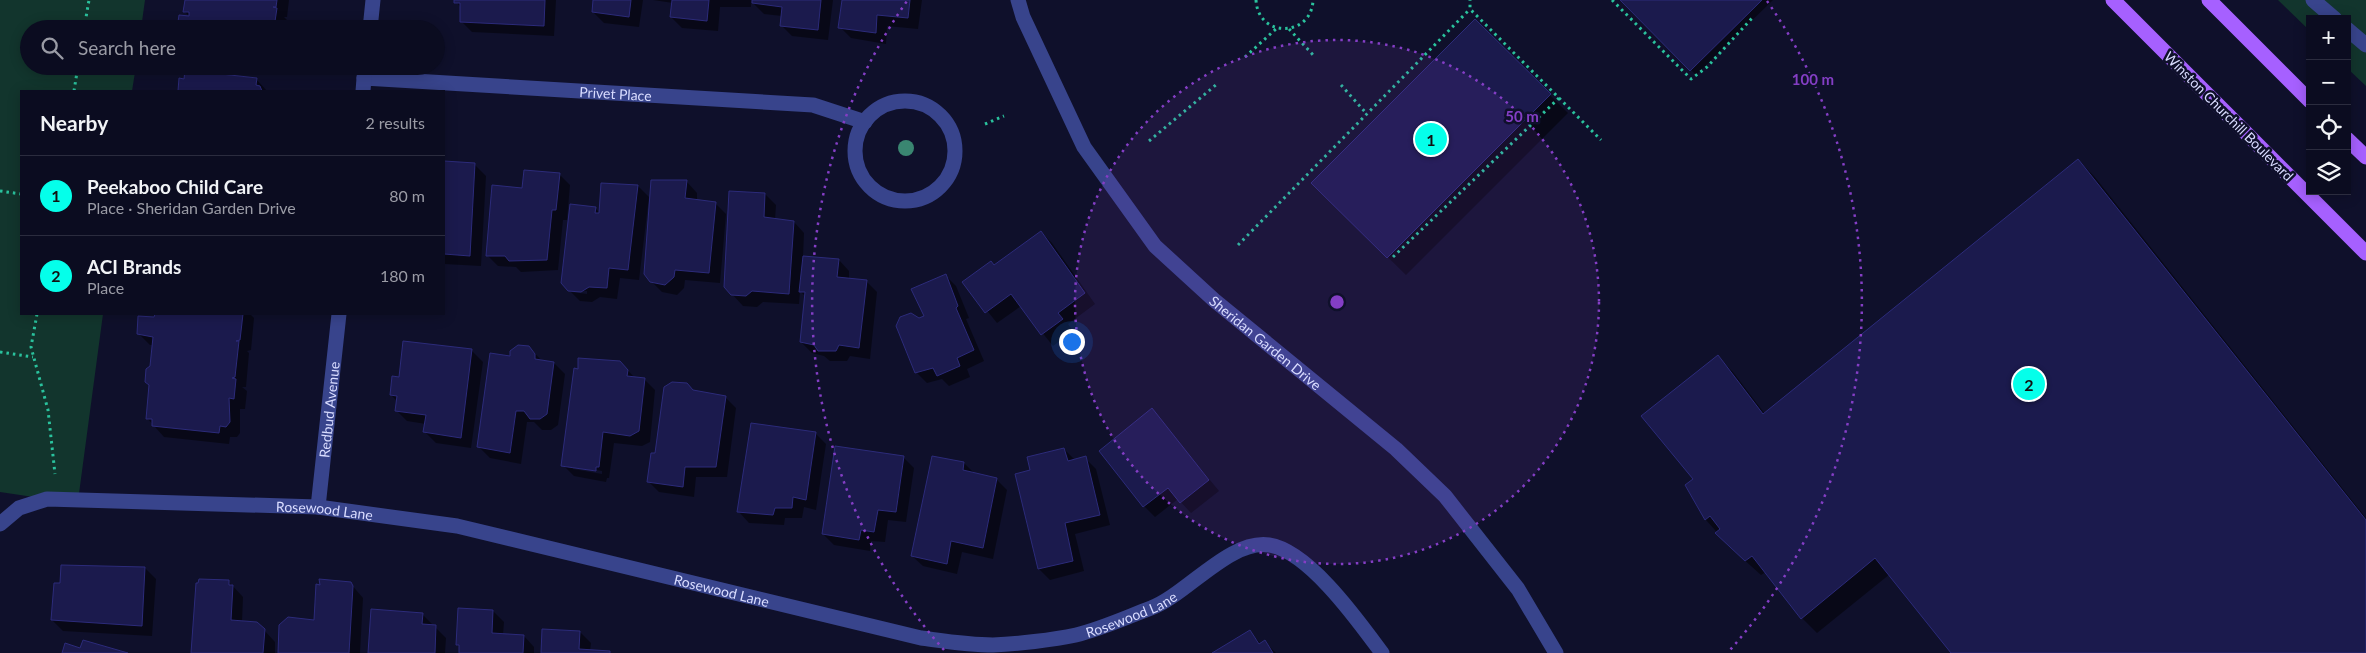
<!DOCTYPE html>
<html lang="en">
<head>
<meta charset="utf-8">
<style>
	:root { --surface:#0b0c20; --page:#141529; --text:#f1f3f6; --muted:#9a9ba5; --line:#2b2c3e; --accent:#05ffea }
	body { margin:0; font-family:Lato,sans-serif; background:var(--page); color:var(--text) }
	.controls { position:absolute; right:15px; top:15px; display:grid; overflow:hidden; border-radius:0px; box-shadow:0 2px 12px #0003 }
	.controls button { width:45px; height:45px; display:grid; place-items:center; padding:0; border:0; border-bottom:1px solid var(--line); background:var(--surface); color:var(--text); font:25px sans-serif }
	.you { position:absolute; left:1071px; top:341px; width:18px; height:18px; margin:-12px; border:4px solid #fff; border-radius:50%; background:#1a73e8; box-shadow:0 0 0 8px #1a73e833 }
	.badge { display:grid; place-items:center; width:32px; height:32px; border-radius:50%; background:var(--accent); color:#111; font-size:16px; font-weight:700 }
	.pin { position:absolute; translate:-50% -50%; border:2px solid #fff; box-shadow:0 1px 5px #0006 }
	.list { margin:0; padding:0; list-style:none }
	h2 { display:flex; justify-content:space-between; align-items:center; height:65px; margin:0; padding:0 20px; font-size:21px }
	h2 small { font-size:16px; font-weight:400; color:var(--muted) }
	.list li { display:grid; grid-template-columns:32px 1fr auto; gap:15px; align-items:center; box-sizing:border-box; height:80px; padding:0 20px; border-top:1px solid var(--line) }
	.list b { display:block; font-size:19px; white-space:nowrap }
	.list p { margin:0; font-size:16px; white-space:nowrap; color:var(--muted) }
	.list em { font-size:16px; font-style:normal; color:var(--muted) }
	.icon { flex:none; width:28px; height:28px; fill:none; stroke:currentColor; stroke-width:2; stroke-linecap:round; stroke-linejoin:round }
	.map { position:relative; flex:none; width:2366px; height:653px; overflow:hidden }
	.search { position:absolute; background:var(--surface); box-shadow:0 2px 12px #0003; left:20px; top:20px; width:425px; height:55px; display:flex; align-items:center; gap:12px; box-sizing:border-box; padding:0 18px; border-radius:28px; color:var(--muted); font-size:19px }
	.panel { position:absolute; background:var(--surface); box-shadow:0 2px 12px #0003; left:20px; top:90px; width:425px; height:225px; border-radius:0px }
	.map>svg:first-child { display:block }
	.green { fill:#12352d }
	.shadow { fill:#0007; fill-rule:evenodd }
	.building { fill:#1b1a4d; stroke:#2c2b7a }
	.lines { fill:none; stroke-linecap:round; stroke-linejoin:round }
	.path { stroke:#2ac29d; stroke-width:3; stroke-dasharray:2.5 4; stroke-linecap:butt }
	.minor { stroke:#38448c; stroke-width:15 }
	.major { stroke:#a660ff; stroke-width:15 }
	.tree { fill:#3a8671 }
	.ring { fill:none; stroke:#843ec5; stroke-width:2.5; stroke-dasharray:2.5 5 }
	.labels { text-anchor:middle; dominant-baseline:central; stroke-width:5; stroke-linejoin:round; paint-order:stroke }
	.street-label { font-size:14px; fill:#d9dcff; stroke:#0f102b }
	.centre { fill:#843ec5; stroke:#0f102b; stroke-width:2.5 }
	.ring-label { font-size:15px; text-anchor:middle; font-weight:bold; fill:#843ec5; stroke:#0f102b; stroke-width:5; stroke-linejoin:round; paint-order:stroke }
</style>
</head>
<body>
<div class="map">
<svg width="2366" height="653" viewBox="0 0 2366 653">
	<rect width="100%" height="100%" fill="#0f102b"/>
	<path class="green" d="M0 0H145L141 29H29V66H136L132 91H21V314H103L78 501 47 499 0 492Z
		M2278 0H2366V86L2347 68V19H2310V31Z"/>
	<path class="shadow" d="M186 0H289L287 17H284L287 20 286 29H179L190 17 184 11Z
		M455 0H556L554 36 472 32 461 21V8Z
		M594 0H643L639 27 604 23 593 12Z
		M653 0H833L828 40 792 36 781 25 782 16 764 14 751 1V7H720L718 31 682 28 671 17 673 3Z
		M843 0H922L918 29 887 26 886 44 851 38 840 27Z
		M1622 0H1773L1696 75Z
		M1475 21 1568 113 1406 275 1313 183Z
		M219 66H277L271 67 269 73Z
		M256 79 267 91H179L180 80Z
		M2078 160 2094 176 2366 518V653H1952L1890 574 1817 633 1802 618 1766 572 1761 575 1731 548 1706 520 1687 485 1694 479 1718 357 1733 372 1765 414Z
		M444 162 475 165 486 176 481 266 444 264Z
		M559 174 570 185 567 220H563L558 270 521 272 516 267 498 266 487 255 523 189Z
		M687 182 697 193V201L715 203 726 214 720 283 685 280 684 288 677 295 662 292 651 281Z
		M638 186 649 197 639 280 620 278 617 299 600 297 592 302 580 301 569 290 595 208 600 213ZM572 290 587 291V294L572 292Z
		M765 194 776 205 775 220 794 222 804 233 803 257 839 260 849 271V280L866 281 877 292 870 359 850 356 847 361H830L824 356 812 353 801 342 806 297 800 291 799 304 763 302 757 307 743 306 732 294Z
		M1041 232 1052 243 1095 304 1068 324 1073 331 1053 346 1021 306 997 323 964 282 994 266Z
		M945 275 956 286 969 318 966 319 984 361 967 369 970 377 949 386 942 379 927 383 916 372 919 319 925 316Z
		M156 314H250L254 318 251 350 247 351 249 353 246 387H242L247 391 245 409H240V433L237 437H230L229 444 164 437 147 418 153 345H150L139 334 155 319Z
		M529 347 542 361 554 363 565 374 558 425 551 430H542L534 422H527L521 464 490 458 479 447 511 357Z
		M472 351 483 362 471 448 436 443 425 432 426 424 407 421 396 410 397 401 391 395 400 379Z
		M620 362 635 378 644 379 655 390 650 442 642 446 614 443 609 478H607L606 482 574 476 563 465 579 370ZM573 466 602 471V474L573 469Z
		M694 392 725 397 736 408 727 477H696L694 497 659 492 648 481 656 454Z
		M1152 410 1219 491 1191 513 1178 499 1155 517 1144 506Z
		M815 433 826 444 816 510 804 507 802 518H785L784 525 749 523 739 512Z
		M1064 449 1075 460 1085 458 1096 469 1110 525 1075 534 1084 571 1050 580 1039 569 1017 475 1031 471Z
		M903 457 914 468 906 522 888 520 885 542 871 541 870 551 834 545 823 534Z
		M964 463 975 474 996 479 1007 490 993 559 962 552 957 574 923 566 912 556Z
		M111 566 145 568 156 579 152 636 63 631 52 620 61 584 111 569Z
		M229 582 243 597 242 622 264 630 275 642V653H193Z
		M350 583 363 598 360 653H279L316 621Z
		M493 611 504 622 503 635 524 636 534 647V653H460V648L457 645Z
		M422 614 446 638 445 653H369Z
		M580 632 591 643 590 651 610 653H542Z
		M1250 632 1261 644 1265 642 1276 653H1215Z"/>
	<path class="building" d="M185 0H277L276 7H273L277 8 274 28 177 29 179 15 189 16V12H183Z
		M454 0H545L544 26 460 22V3H454Z
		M593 0H631L629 17 592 12Z
		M672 0H709L707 21 670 17Z
		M752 0H821L818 30 780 26 782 7 752 3Z
		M842 0H910L908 18 877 15 876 33 838 28Z
		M1620 0H1762L1690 71Z
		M1475 19 1551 94 1387 258 1311 183Z
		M185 70 257 78 256 85 260 86 262 91H178L179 78 184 79Z
		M2078 159 2366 520V653H1951L1875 558 1801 619 1752 556 1745 561 1715 533 1720 529 1710 516 1705 520 1685 485 1693 479 1641 416 1718 355 1763 414Z
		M444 161 475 163 470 256 444 254Z
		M524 170 560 173 556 210H552L547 260 509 261 505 256H486L492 185 522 188Z
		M651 180H687L685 198 716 202 709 273 675 270 674 277 665 285 650 282 644 274Z
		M601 183 638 185 628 270 609 268 607 288 589 287 581 292 568 291 561 283 570 204 596 207 595 213H599Z
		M729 191 765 193 764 217 794 221 789 294 752 291 746 296 731 295 724 287Z
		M1041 231 1085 293 1058 313 1063 319 1041 335 1011 294 985 313 962 282 991 261 994 265Z
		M803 256 839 259 837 277 867 280 859 348 839 345 836 351H818L814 345 800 342 805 292H799Z
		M946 274 958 306 956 308 974 350 957 358 960 366 937 376 933 368 915 373 896 326 900 317 911 313 919 318 924 316 911 289Z
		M155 314H243L240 340 236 341H239L235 377 232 378 236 379 234 399 229 398 230 422 226 427 220 426 219 433 152 426V419H146L149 385 145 382 146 369 150 366 153 337 137 334 138 316 154 317Z
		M403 341 472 349 461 438 423 432 426 415 395 411 397 396 390 395 392 376 399 377Z
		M518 345 529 346 535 354V359L554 362 547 414 540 419H530L524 411H516L510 453 477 447 490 353 510 356V351Z
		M578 358 620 361 628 370 627 376 645 378 639 431 630 436 603 432 599 467H596V471L561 466 574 368 578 369Z
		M672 382 687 383 693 390 726 396 716 467H685L683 487 647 482 651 453H655L664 387Z
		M1152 408 1209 480 1180 503 1168 488 1143 507 1099 451Z
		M751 423 816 432 806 500 793 497 792 508H775L773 515 737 512Z
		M835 446 904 456 896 512 878 510 874 532 861 530 859 540 822 534Z
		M1064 448 1068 461 1086 456 1100 515 1065 523 1073 561 1038 569 1015 474 1030 470 1027 457Z
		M932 456 964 462 963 470 997 478 983 548 951 541 947 564 911 556Z
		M61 565 145 567 142 626 51 620 54 583H60Z
		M199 579 229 580V585H233L231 620 257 622 265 629 263 653H191L196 583H198Z
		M319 579 351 582 353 586 349 653H278L279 625 288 617 314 620 316 584 320 585Z
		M458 608 493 610 492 633 524 635 523 653H459V645H456Z
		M371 609 423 613 422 624 436 625 435 653H368Z
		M542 629 580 631 579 649 610 651V653H541Z
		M1250 630 1259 644 1265 640 1273 653H1212Z
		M83 640 128 653H62L65 643 80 648Z"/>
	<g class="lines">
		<path class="path" d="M1256 0C1258 39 1312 37 1313 0
			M1612 0 1691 79 1707 67 1754 16
			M84 29 89 0
			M1289 29 1315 57
			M1245 57 1277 28
			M1341 85 1366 113
			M74 91 78 66
			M1559 98 1601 140
			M985 124 1004 116
			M1149 141 1217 84
			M0 191 21 194
			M1238 245 1470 9
			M1393 257 1559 98 1470 9V0
			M37 314 31 347 48 410 55 474
			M0 352 33 357"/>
		<g class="minor">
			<path id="s1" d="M1018 0 1023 17 1084 147 1155 246 1214 300 1396 449 1445 496 1518 589 1556 653"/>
			<path d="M2313 0 2335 19"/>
			<path d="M370 29 373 0"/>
			<path d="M2347 29 2366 45"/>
			<path id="s2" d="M364 78 813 105 865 122"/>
			<path d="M363 91 365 66"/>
			<circle cx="905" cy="151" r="50"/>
			<path id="s3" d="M318 507 339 314"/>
			<path id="s4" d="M0 524 19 508 47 499 318 507 457 526 921 638C944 641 969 645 993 645 1016 644 1053 640 1076 635 1101 629 1127 617 1151 608 1186 595 1230 539 1269 545 1309 551 1359 622 1382 653"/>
		</g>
		<path class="major" d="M2113 0 2366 253
			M2209 0 2310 101
			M2347 139 2366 157"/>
	</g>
	<circle class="tree" cx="906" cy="148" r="8"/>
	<circle cx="1337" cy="302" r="262" fill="#843ec5" fill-opacity=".12"/>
	<g class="ring">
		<circle cx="1337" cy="302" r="262"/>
		<path d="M944 650A525 525 0 0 1 907 1M1767 1A525 525 0 0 1 1730 650"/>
	</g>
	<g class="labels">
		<g class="street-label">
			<text stroke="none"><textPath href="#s2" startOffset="252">Privet Place</textPath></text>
			<text transform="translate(2229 116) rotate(45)">Winston Churchill Boulevard</text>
			<text stroke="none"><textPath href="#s1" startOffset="430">Sheridan Garden Drive</textPath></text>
			<text stroke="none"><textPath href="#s3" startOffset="98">Redbud Avenue</textPath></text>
			<text stroke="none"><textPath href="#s4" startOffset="332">Rosewood Lane</textPath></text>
			<text stroke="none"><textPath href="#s4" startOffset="738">Rosewood Lane</textPath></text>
			<text stroke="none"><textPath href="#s4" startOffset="1158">Rosewood Lane</textPath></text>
		</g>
	</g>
	<circle cx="1337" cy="302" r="8" class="centre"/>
	<g class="ring-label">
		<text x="1813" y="85">100 m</text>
		<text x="1522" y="122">50 m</text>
	</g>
</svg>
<div class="controls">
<button>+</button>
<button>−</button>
<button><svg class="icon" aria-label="locate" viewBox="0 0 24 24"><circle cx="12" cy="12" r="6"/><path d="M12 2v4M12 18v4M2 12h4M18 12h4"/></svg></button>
<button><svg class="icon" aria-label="layers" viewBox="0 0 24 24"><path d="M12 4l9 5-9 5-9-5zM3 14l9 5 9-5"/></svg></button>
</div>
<div class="you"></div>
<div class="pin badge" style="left:1431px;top:139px">1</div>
<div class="pin badge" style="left:2029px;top:384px">2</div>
<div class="search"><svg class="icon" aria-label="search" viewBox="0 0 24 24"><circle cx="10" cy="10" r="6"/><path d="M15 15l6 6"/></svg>Search here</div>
<section class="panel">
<h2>Nearby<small>2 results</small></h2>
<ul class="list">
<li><span class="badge">1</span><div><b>Peekaboo Child Care</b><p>Place · Sheridan Garden Drive</p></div><em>80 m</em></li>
<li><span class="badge">2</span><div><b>ACI Brands</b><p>Place</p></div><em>180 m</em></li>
</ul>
</section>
</div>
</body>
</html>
